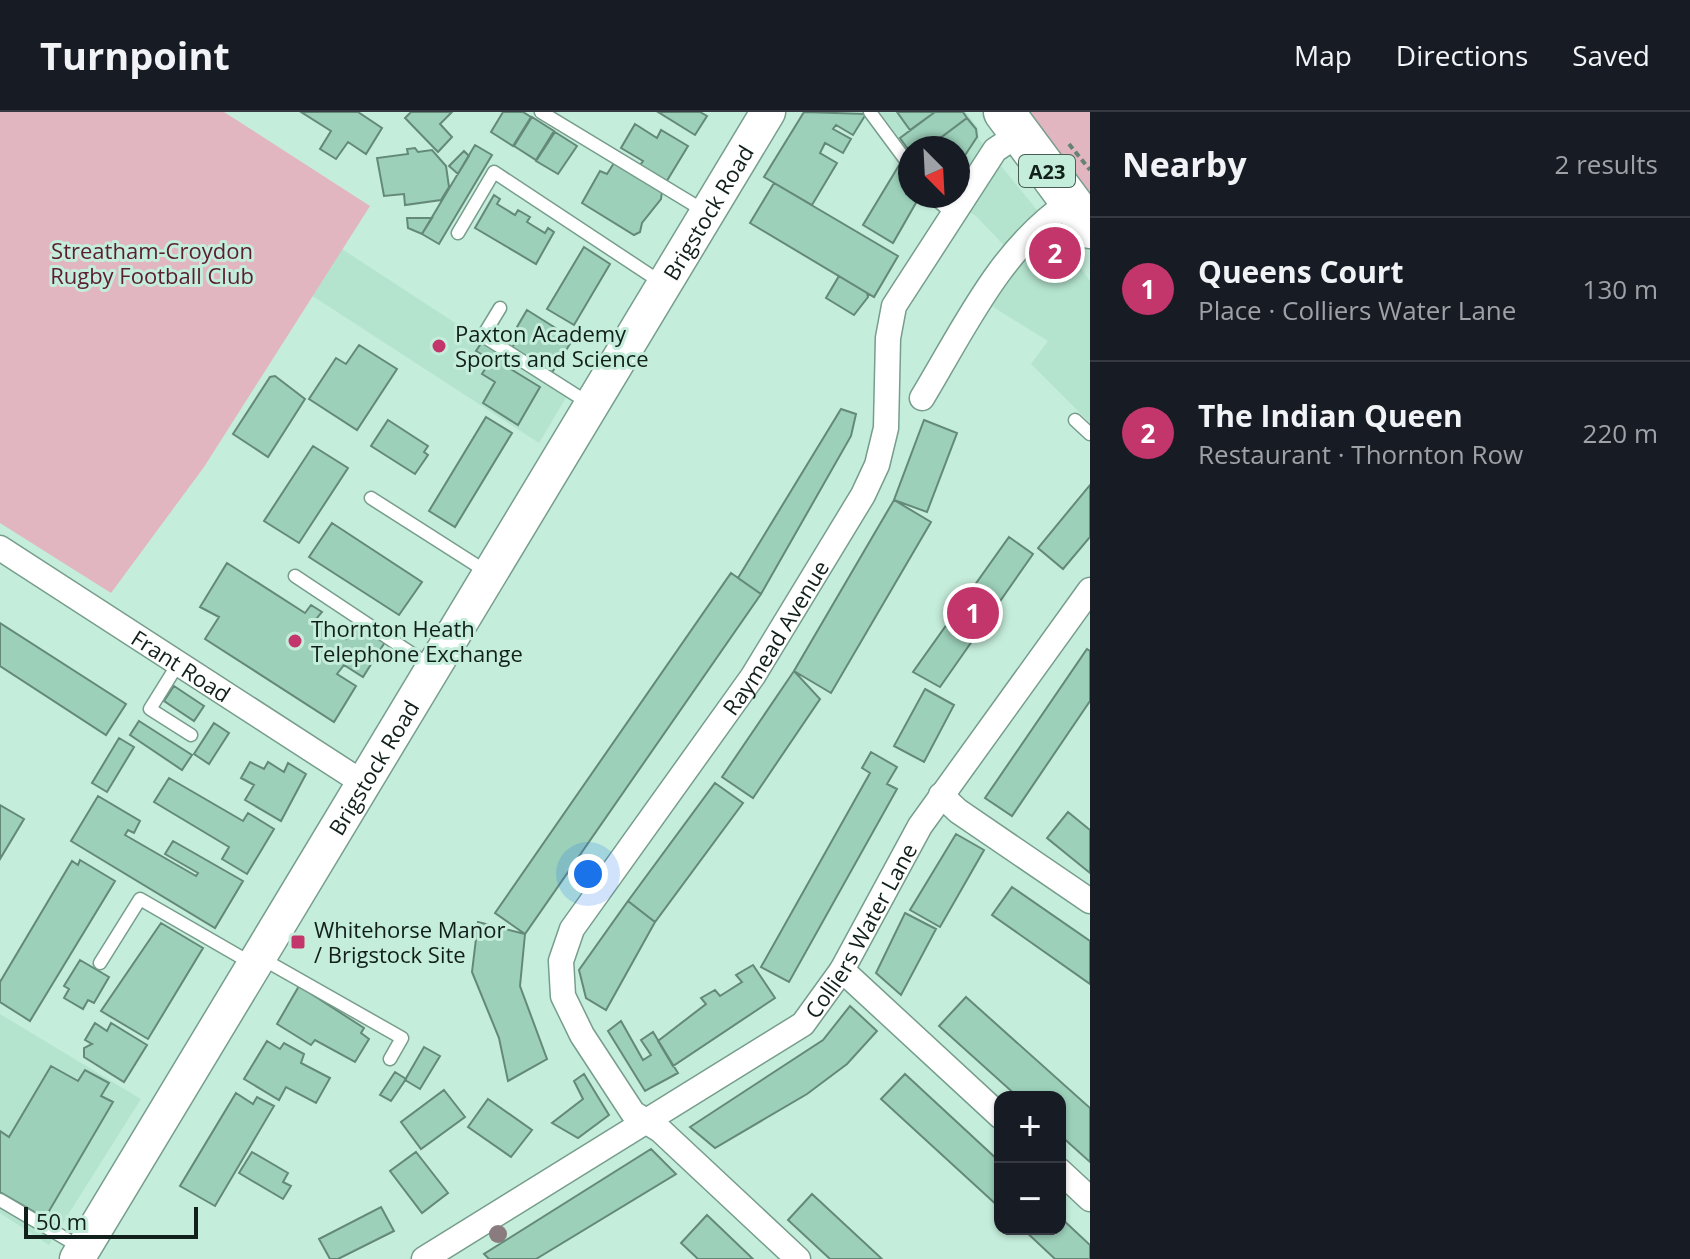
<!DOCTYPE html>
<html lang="en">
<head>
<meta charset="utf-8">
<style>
	:root { --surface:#171b24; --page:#242831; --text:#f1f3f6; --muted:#9ea1a6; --line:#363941; --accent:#c2366b }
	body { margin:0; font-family:"Open Sans",sans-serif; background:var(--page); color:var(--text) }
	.controls { position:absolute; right:24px; bottom:24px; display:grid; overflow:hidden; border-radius:16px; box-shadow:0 2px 6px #0004 }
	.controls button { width:72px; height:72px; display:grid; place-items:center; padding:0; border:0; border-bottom:2px solid var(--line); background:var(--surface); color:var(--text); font:40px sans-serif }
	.compass { position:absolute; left:898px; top:24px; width:72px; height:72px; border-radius:50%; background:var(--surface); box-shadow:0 2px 6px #0004; rotate:156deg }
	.scale { position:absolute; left:24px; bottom:20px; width:174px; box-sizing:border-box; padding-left:8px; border:4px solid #11201a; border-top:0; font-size:22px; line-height:28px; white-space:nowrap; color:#11201a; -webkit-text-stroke:6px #c5eddb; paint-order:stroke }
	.you { position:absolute; left:588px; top:762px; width:28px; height:28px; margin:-20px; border:6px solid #fff; border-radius:50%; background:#1a73e8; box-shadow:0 0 0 12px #1a73e833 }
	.badge { display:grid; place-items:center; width:52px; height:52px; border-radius:50%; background:var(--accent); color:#fff; font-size:26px; font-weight:700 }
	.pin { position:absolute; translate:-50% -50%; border:4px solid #fff; box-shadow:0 2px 8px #0006 }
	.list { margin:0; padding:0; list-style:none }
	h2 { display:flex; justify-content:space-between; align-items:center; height:104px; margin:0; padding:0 32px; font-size:34px }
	h2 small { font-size:26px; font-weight:400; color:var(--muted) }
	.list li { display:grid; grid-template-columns:52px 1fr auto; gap:24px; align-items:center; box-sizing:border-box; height:144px; padding:0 32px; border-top:2px solid var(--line) }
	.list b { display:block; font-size:30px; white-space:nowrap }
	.list p { margin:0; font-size:26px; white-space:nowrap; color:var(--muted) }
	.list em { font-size:26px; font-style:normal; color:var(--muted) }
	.map { position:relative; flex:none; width:1090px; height:1147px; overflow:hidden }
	header { display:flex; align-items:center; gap:48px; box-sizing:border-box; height:112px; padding:0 40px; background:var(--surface); border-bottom:2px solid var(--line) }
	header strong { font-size:38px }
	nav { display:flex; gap:44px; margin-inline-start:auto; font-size:28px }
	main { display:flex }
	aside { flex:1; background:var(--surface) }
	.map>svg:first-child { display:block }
	.built { fill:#b4e4ce }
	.green { fill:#e1b6c0 }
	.building { fill:#9cd0b9; stroke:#648979; stroke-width:2 }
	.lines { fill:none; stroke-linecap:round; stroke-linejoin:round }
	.service-casing { stroke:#779d8c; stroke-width:15 }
	.minor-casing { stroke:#779d8c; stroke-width:27 }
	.secondary-casing { stroke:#779d8c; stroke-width:37 }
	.trunk-casing { stroke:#779d8c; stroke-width:43 }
	.path { stroke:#678176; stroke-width:4; stroke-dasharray:6 4; stroke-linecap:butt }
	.service { stroke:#fff; stroke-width:12 }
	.minor { stroke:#fff; stroke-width:24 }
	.secondary { stroke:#fff; stroke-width:34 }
	.trunk { stroke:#fff; stroke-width:40 }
	.tree { fill:#8a7b7e }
	.poi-dot { fill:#c2366b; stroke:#c5eddb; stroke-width:3 }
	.labels { text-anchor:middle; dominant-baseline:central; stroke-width:6; stroke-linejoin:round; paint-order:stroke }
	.shield { fill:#c5eddb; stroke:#475e54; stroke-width:2 }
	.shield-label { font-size:20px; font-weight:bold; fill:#11201a }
	.street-label { font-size:22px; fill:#11201a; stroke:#c5eddb }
	.park-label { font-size:22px; fill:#5a1d32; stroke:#c5eddb }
	.poi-label { font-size:22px; fill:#11201a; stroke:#c5eddb; text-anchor:start }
</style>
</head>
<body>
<header>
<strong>Turnpoint</strong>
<nav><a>Map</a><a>Directions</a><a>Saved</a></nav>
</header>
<main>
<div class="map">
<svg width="1090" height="1147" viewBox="0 0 1090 1147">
	<rect width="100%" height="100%" fill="#c5eddb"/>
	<path class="built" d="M880 0H966L978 16 979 27 1060 126 1090 169V311L1031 252 1048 229 990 193 1016 146 976 104 943 84H958V36H910V41Z
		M342 137 567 284 539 331 311 183Z
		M0 902 141 987 49 1133 0 1101Z"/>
	<path class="green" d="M0 0H224L370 94 204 355 111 481 0 411Z
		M1030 0H1090V81Z"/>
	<path class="building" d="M301 0H358L382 16 366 42 348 30 336 47 320 37 331 19Z
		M411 0H452L440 12 452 25 438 40 405 6Z
		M503 0H523L531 5 513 34 491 20Z
		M658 0H700L707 4 695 23Z
		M804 0 866 2 853 23 836 13 833 17 851 27 843 41 825 31 820 41 837 51 812 93 764 65Z
		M897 0H935L910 18Z
		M935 0H963L967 6 927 36H910V40L900 26Z
		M532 5 554 19 536 48 514 34Z
		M967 6 976 17 977 25 958 54V36H927Z
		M635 12 657 26 661 18 688 34 665 72 638 56 643 49 621 36Z
		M555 20 577 34 558 62 536 49Z
		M475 33 492 43 439 132 422 122Z
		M415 36 418 40 432 38 446 54 449 75 441 88 405 93 404 82 384 84 377 46 408 42 407 37Z
		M464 39 469 44 458 62 449 54Z
		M901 50 910 61 906 82 917 89 893 131 863 113Z
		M614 51 662 79 661 87 642 111 640 120 634 123 582 91 600 59 607 62Z
		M774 71 898 144 874 185 750 111Z
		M494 83 500 87 497 92 515 103 518 98 530 105 527 110 545 121 548 116 554 120 536 152 475 116Z
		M407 106H432L422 122 408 116Z
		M584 135 610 152 574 213 547 197Z
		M839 164 867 181 868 185 854 203 826 186Z
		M527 198 573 227 551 262 511 237 523 219 517 215Z
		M482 230 508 247 504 253 540 275 518 313 483 291 495 270 482 262 491 248 476 239Z
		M359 233 397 257 357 318 309 287 336 246 346 252Z
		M275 264 305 287 268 345 233 322 270 265Z
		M841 297 856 302 851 324 761 482 738 466Z
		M486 305 512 321 455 415 429 399Z
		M388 308 428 334 424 340 428 343 415 362 371 334Z
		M924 308 957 321 927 400 894 388Z
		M313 334 348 356 299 431 264 409Z
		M1090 373V425L1063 457 1038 436Z
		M894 388 931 410 831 581 794 559Z
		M332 411 422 470 399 503 309 445Z
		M1009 425 1033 442 940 575 913 560Z
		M227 451 305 501 311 493 322 500 316 507 346 527 356 511 385 530 363 565 344 553 337 562 356 574 334 610 205 527 219 505 200 495Z
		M731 461 761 482 525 822 495 801Z
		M0 511 126 592 106 623 0 554Z
		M1087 537 1090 539V589L1012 704 985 686Z
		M794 559 820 587 753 686 722 665Z
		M174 574 204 594 194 609 164 589Z
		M925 577 954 593 924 650 894 634Z
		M139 609 192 643 182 658 130 623Z
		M214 611 229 621 209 652 194 642Z
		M119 626 134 635 107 680 92 671Z
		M871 640 897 655 887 672 897 677 789 870 761 855 870 661 862 656Z
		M250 650 264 657 268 650 284 660 288 651 306 662 281 709 245 688 254 673 241 666Z
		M169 666 243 709 248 701 274 717 247 762 222 747 229 735 154 690Z
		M715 671 743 691 655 810 628 789Z
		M98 684 140 709 134 721 128 718 125 723 196 764 198 761 165 742 173 729 243 769 215 816 71 729Z
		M0 693 24 707 0 747Z
		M1068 700 1090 718V761L1047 726Z
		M956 722 984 738 940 815 910 798Z
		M80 748 115 769 30 909 0 890V870L72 749 78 753Z
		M1012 775 1090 829V872L992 803Z
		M628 789 655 810 606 898 586 886 579 858Z
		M905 801 936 817 901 883 876 861Z
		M478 810 525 822 520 874 547 947 508 969 499 926 472 860Z
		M161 811 203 836 148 927 101 899Z
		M80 848 109 865 94 891 88 888 83 897 64 886 69 877 64 874Z
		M753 853 775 886 673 954 658 929 706 892 701 886 715 878 720 884 742 870 736 863Z
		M299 874 364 916 361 921 369 927 355 950 315 928 311 933 277 912Z
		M966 885 1090 996V1050L1060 1023V985H1018L939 914Z
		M850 894 877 919 847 952 807 982 715 1036 690 1015 823 928Z
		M621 909 643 948 651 943 641 928 653 920 678 961 645 979 608 919Z
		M95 911 107 919 111 911 147 933 124 970 84 945V936L92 932 85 928Z
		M267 929 280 937 284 931 304 942 301 951 330 966 316 991 286 975 279 988 244 967Z
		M424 935 440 944 420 977 405 968Z
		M51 954 78 969 85 958 109 971 101 984 113 990 45 1106 0 1080V1019L9 1025Z
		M395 960 406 967 391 989 380 983Z
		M584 962 609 1003 578 1026 552 1011 583 987 574 969Z
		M905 962 1000 1050V1096L881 987Z
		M444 978 465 1005 421 1037 401 1010Z
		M236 981 253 992 257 985 274 994 215 1094 180 1074Z
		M488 987 532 1018 511 1045 468 1015Z
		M651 1037 676 1062 536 1147H489L484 1142Z
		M252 1040 288 1061 283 1070 291 1074 283 1087 239 1061Z
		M416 1040 448 1081 422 1101 390 1059Z
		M812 1082 882 1147H830L788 1108Z
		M381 1095 394 1119 338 1147H330L319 1127Z
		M707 1103 753 1147H698L681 1131Z
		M1060 1105 1090 1133V1147H1055L1023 1117H1060Z"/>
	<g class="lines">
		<g class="service-casing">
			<path id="service" d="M541 0 706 100
				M870 0 910 54
				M932 84 952 101
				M458 121 494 60 662 171
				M500 196 483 224 590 292
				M1075 308 1090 322
				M371 386 487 460
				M295 464 432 555
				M178 552 150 597 191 623
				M261 846 402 926 390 947
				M100 851 140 787 251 851
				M0 1088 80 1135"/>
		</g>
		<g class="minor-casing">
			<g id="minor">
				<path d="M922 286C965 215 1000 137 1070 90"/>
				<path id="s1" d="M0 436 363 671"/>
				<path d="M941 683 958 699 1090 789"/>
				<path d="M842 858 1000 1004"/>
				<path d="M1060 1059 1090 1087"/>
				<path id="s2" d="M424 1147 803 912 842 858 920 714 1090 478"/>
				<path id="s3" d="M798 1147 660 1018 633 1001 582 923 563 884 561 849 572 817 753 564 863 383 877 353 886 316 888 226 894 194 995 38 1019 22"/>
			</g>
		</g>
		<g class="secondary-casing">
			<g id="secondary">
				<path id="s4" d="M77 1147 768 0"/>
			</g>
		</g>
		<g class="trunk-casing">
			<path id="trunk" d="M1004 0 1090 116"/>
		</g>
		<path class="path" d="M1069 32 1090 58"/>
		<use href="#service" class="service"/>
		<use href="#minor" class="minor"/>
		<use href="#secondary" class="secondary"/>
		<use href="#trunk" class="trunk"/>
	</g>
	<circle class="tree" cx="498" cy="1122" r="9"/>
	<g class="poi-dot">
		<circle cx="439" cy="234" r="8"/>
		<circle cx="295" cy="529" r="8"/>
		<rect x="290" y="822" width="16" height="16" rx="4"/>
	</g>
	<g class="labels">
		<rect class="shield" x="1019" y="43" width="56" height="32" rx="6"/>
		<g class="shield-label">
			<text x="1047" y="59">A23</text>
		</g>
		<g class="street-label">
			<text stroke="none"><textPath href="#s4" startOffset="1222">Brigstock Road</textPath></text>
			<text stroke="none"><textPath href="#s3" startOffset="782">Raymead Avenue</textPath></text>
			<text stroke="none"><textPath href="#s1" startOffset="216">Frant Road</textPath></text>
			<text stroke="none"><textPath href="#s4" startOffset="574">Brigstock Road</textPath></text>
			<text stroke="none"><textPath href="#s2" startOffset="556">Colliers Water Lane</textPath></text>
		</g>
		<g class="park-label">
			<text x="152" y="138">Streatham-Croydon<tspan x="152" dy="25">Rugby Football Club</tspan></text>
		</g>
		<g class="poi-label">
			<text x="455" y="221">Paxton Academy<tspan x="455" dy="25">Sports and Science</tspan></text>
			<text x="311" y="516">Thornton Heath<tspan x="311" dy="25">Telephone Exchange</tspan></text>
			<text x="314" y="817">Whitehorse Manor<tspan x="314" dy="25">/ Brigstock Site</tspan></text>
		</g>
	</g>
</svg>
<div class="controls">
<button>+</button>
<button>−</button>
</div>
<svg class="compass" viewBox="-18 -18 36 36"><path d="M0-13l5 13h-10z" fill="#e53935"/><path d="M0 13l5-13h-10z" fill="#9ea1a6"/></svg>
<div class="scale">50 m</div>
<div class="you"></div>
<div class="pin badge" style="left:973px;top:501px">1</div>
<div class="pin badge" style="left:1055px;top:141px">2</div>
</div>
<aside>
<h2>Nearby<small>2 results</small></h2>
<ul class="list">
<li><span class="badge">1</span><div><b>Queens Court</b><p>Place · Colliers Water Lane</p></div><em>130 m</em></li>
<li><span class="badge">2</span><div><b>The Indian Queen</b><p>Restaurant · Thornton Row</p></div><em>220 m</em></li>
</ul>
</aside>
</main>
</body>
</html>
